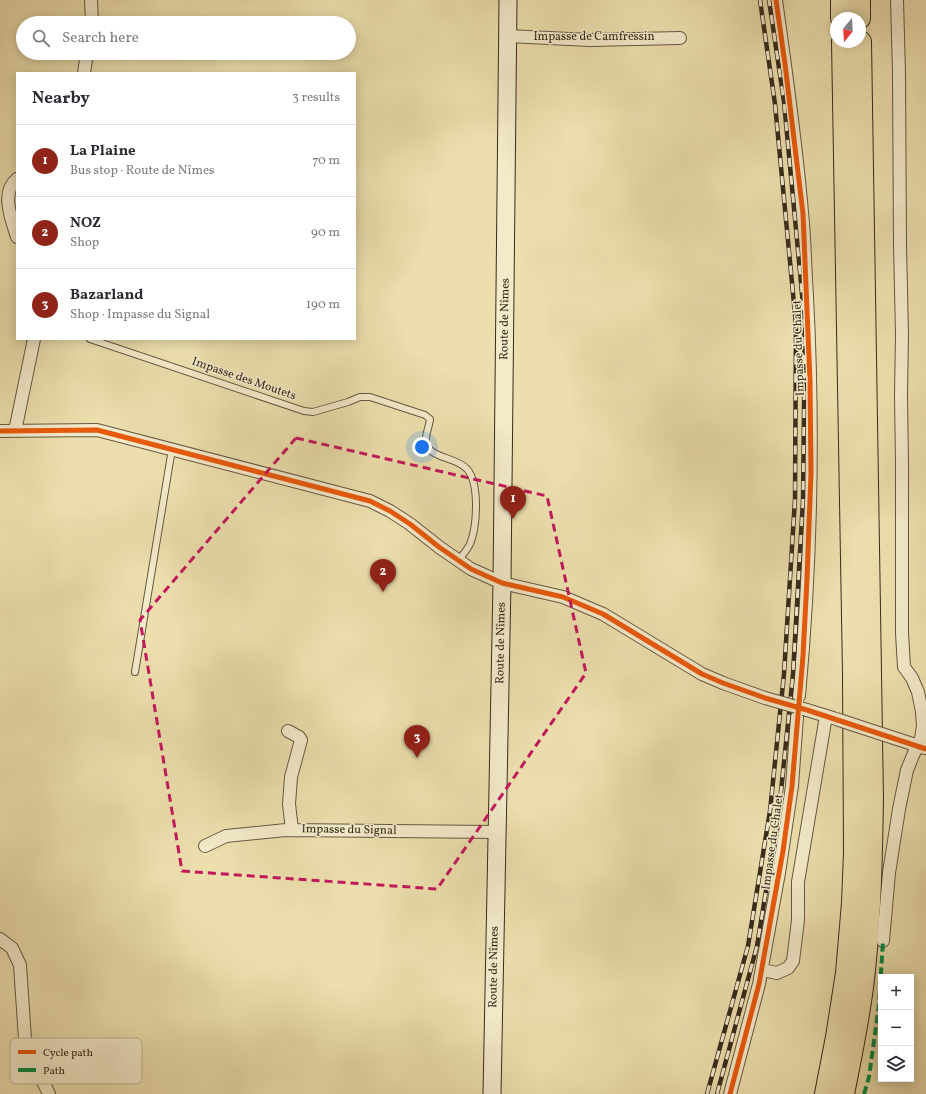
<!DOCTYPE html>
<html lang="en">
<head>
<meta charset="utf-8">
<style>
	:root { --surface:#fff; --page:#f7f7f7; --text:#2b2b33; --muted:#7c7c81; --line:#e1e1e2; --accent:#8f2418 }
	body { margin:0; font-family:Vollkorn,serif; background:var(--page); color:var(--text) }
	.controls { position:absolute; right:12px; bottom:12px; display:grid; overflow:hidden; border-radius:0px; box-shadow:0 2px 10px #0003 }
	.controls button { width:36px; height:36px; display:grid; place-items:center; padding:0; border:0; border-bottom:1px solid var(--line); background:var(--surface); color:var(--text); font:20px sans-serif }
	.compass { position:absolute; left:830px; top:12px; width:36px; height:36px; border-radius:50%; background:var(--surface); box-shadow:0 2px 10px #0003; rotate:198deg }
	.you { position:absolute; left:422px; top:447px; width:14px; height:14px; margin:-10px; border:3px solid #fff; border-radius:50%; background:#1a73e8; box-shadow:0 0 0 6px #1a73e833 }
	.badge { display:grid; place-items:center; width:26px; height:26px; border-radius:50%; background:var(--accent); color:#fff; font-size:13px; font-weight:700 }
	.pin { position:absolute; translate:-50% -33px; filter:drop-shadow(0 1px 2px #0008) }
	.pin::after { content:''; position:absolute; top:21px; width:14px; height:12px; background:inherit; clip-path:polygon(0 0,100% 0,50% 100%) }
	.list { margin:0; padding:0; list-style:none }
	h2 { display:flex; justify-content:space-between; align-items:center; height:52px; margin:0; padding:0 16px; font-size:17px }
	h2 small { font-size:13px; font-weight:400; color:var(--muted) }
	.list li { display:grid; grid-template-columns:26px 1fr auto; gap:12px; align-items:center; box-sizing:border-box; height:72px; padding:0 16px; border-top:1px solid var(--line) }
	.list b { display:block; font-size:15px; white-space:nowrap }
	.list p { margin:0; font-size:13px; white-space:nowrap; color:var(--muted) }
	.list em { font-size:13px; font-style:normal; color:var(--muted) }
	.icon { flex:none; width:22px; height:22px; fill:none; stroke:currentColor; stroke-width:2; stroke-linecap:round; stroke-linejoin:round }
	.map { position:relative; flex:none; width:926px; height:1094px; overflow:hidden }
	.search { position:absolute; background:var(--surface); box-shadow:0 2px 10px #0003; left:16px; top:16px; width:340px; height:44px; display:flex; align-items:center; gap:10px; box-sizing:border-box; padding:0 14px; border-radius:22px; color:var(--muted); font-size:15px }
	.panel { position:absolute; background:var(--surface); box-shadow:0 2px 10px #0003; left:16px; top:72px; width:340px; height:268px; border-radius:0px }
	.map>svg:first-child { display:block }
	.lines { fill:none; stroke-linecap:round; stroke-linejoin:round }
	.lane-casing { stroke:#645841; stroke-width:8 }
	.street-casing { stroke:#645841; stroke-width:14 }
	.secondary-casing { stroke:#362b1d; stroke-width:19 }
	.highway-casing { stroke:#362b1d; stroke-width:24 }
	.lane { stroke:#f3eaca; stroke-width:6 }
	.street { stroke:#f3eaca; stroke-width:12 }
	.secondary { stroke:#f3eaca; stroke-width:17 }
	.highway { stroke:#ecdfad; stroke-width:22 }
	.rail-casing { stroke:#362b1d; stroke-width:4.5 }
	.rail { stroke:#f3eaca; stroke-width:3; stroke-dasharray:9; stroke-linecap:butt }
	.street-bridge-casing { stroke:#645841; stroke-width:14; stroke-linecap:butt }
	.street-bridge { stroke:#f3eaca; stroke-width:12 }
	.quiet { stroke:#00873e; stroke-width:4; stroke-dasharray:8 4; stroke-linecap:butt }
	.cycleway-casing { stroke:#f3eaca; stroke-width:8 }
	.cycleway { stroke:#e8590c; stroke-width:5 }
	.marked { fill:none; stroke:#c2185b; stroke-width:3; stroke-dasharray:8 5; stroke-linejoin:round }
	.labels { text-anchor:middle; dominant-baseline:central; stroke-width:3; stroke-linejoin:round; paint-order:stroke }
	.street-label { font-size:12px; fill:#362b1d; stroke:#f3eaca }
	.key { fill:#f3eaca; stroke:#bab196; stroke-width:1 }
	.key-label { font-size:11px; fill:#362b1d }
</style>
</head>
<body>
<div class="map">
<svg width="926" height="1094" viewBox="0 0 926 1094">
	<rect width="100%" height="100%" fill="#ecdfad"/>
	<filter id="stains"><feTurbulence type="fractalNoise" baseFrequency=".005" numOctaves="4"/><feColorMatrix values="0 0 0 0 .2 0 0 0 0 .09 0 0 0 0 .02 0 0 0 .5 -.17"/></filter>
	<radialGradient id="worn" r=".72"><stop offset=".6" stop-color="#630" stop-opacity="0"/><stop offset="1" stop-color="#630" stop-opacity=".3"/></radialGradient>
	<g class="lines">
		<g class="lane-casing">
			<path id="lane" d="M90 339 304 411 313 412 348 402 360 397H370L425 415 430 419C429 429 422 440 429 449 438 459 457 458 467 469 480 484 477 527 470 544 467 550 462 556 457 561
				M135 672 172 449"/>
		</g>
		<g class="street-casing">
			<path id="street" d="M91 0 92 23
				M776 0C786 71 796 141 802 212 805 240 805 269 807 296 814 428 811 565 799 696
				M507 36 590 40 680 38
				M84 73 87 53
				M17 179C0 192 12 221 17 237
				M0 431 97 430 370 501 390 511 410 524 439 547 471 569 502 583 563 597 603 614 702 674 723 683 765 698
				M15 431 34 339
				M807 710 833 718
				M288 731 299 737 301 740 291 777 289 804 292 830
				M894 738 925 748
				M205 846 226 836 286 830 496 832
				M0 939 12 948 20 965 25 1039 28 1050 49 1094
				M883 941 889 873 899 809 907 770 914 753 921 739 923 726 922 712 918 692 912 678 904 667 902 633V465L901 395 902 334 900 245 899 72 897 0
				M762 970 777 973 788 968 793 961 798 920V882L826 716
				M730 1094 759 984 779 873 792 786 797 717"/>
		</g>
		<g class="secondary-casing">
			<path id="secondary" d="M492 1094 502 583 508 0"/>
		</g>
		<g class="highway-casing">
			<path id="highway" d="M842 0V18
				M859 0V18
				M826 1094 837 1037 847 973 853 903 855 853 854 674 843 42
				M843 1094C851 1053 860 1012 864 970 870 913 871 857 872 799L860 42"/>
		</g>
		<use href="#lane" class="lane"/>
		<use href="#street" class="street"/>
		<use href="#secondary" class="secondary"/>
		<use href="#highway" class="highway"/>
		<g class="rail-casing">
			<path id="rail" d="M707 1094 748 946 770 811 784 674 795 499 796 325 775 104 760 0
				M717 1094 757 946 779 811 793 674 803 500 805 325 784 102 769 0"/>
		</g>
		<use href="#rail" class="rail"/>
		<g class="street-bridge-casing">
			<path id="street-bridge" d="M765 698 807 710
				M836 719 894 738"/>
		</g>
		<use href="#street-bridge" class="street-bridge"/>
		<path class="quiet" d="M864 1094 869 1077 879 1005 883 941"/>
		<g class="cycleway-casing">
			<path id="cycleway" d="M0 431 97 430 370 501 390 511 410 524 439 547 471 569 502 583 563 597 603 614 702 674 723 683 765 698 807 710 926 749
				M730 1094 759 984 783 851 792 786 803 656 807 579 811 473 810 381 803 214 785 64 776 0"/>
		</g>
		<use href="#cycleway" class="cycleway"/>
	</g>
	<path class="marked" d="M296 438 547 496 586 673 437 889 182 871 140 620Z"/>
	<g class="labels">
		<g class="street-label">
			<text x="594" y="37">Impasse de Camfressin</text>
			<text transform="translate(505 319) rotate(-89)">Route de Nîmes</text>
			<text transform="translate(799 348) rotate(-92)">Impasse du Chalet</text>
			<text transform="translate(244 379) rotate(19)">Impasse des Moutets</text>
			<text transform="translate(501 643) rotate(-89)">Route de Nîmes</text>
			<text transform="translate(349 830) rotate(1)">Impasse du Signal</text>
			<text transform="translate(773 842) rotate(-82)">Impasse du Chalet</text>
			<text transform="translate(494 967) rotate(-89)">Route de Nîmes</text>
		</g>
	</g>
	<rect x="10" y="1038" width="132" height="46" rx="6" class="key"/>
	<rect x="18" y="1050" width="18" height="4" fill="#e8590c"/>
	<rect x="18" y="1068" width="18" height="4" fill="#00873e"/>
	<g class="key-label">
		<text x="43" y="1056">Cycle path</text>
		<text x="43" y="1074">Path</text>
	</g>
	<rect width="100%" height="100%" filter="url(#stains)"/>
	<rect width="100%" height="100%" fill="url(#worn)"/>
</svg>
<div class="controls">
<button>+</button>
<button>−</button>
<button><svg class="icon" aria-label="layers" viewBox="0 0 24 24"><path d="M12 4l9 5-9 5-9-5zM3 14l9 5 9-5"/></svg></button>
</div>
<svg class="compass" viewBox="-18 -18 36 36"><path d="M0-13l5 13h-10z" fill="#e53935"/><path d="M0 13l5-13h-10z" fill="#7c7c81"/></svg>
<div class="you"></div>
<div class="pin badge" style="left:513px;top:519px">1</div>
<div class="pin badge" style="left:383px;top:592px">2</div>
<div class="pin badge" style="left:417px;top:758px">3</div>
<div class="search"><svg class="icon" aria-label="search" viewBox="0 0 24 24"><circle cx="10" cy="10" r="6"/><path d="M15 15l6 6"/></svg>Search here</div>
<section class="panel">
<h2>Nearby<small>3 results</small></h2>
<ul class="list">
<li><span class="badge">1</span><div><b>La Plaine</b><p>Bus stop · Route de Nîmes</p></div><em>70 m</em></li>
<li><span class="badge">2</span><div><b>NOZ</b><p>Shop</p></div><em>90 m</em></li>
<li><span class="badge">3</span><div><b>Bazarland</b><p>Shop · Impasse du Signal</p></div><em>190 m</em></li>
</ul>
</section>
</div>
</body>
</html>
